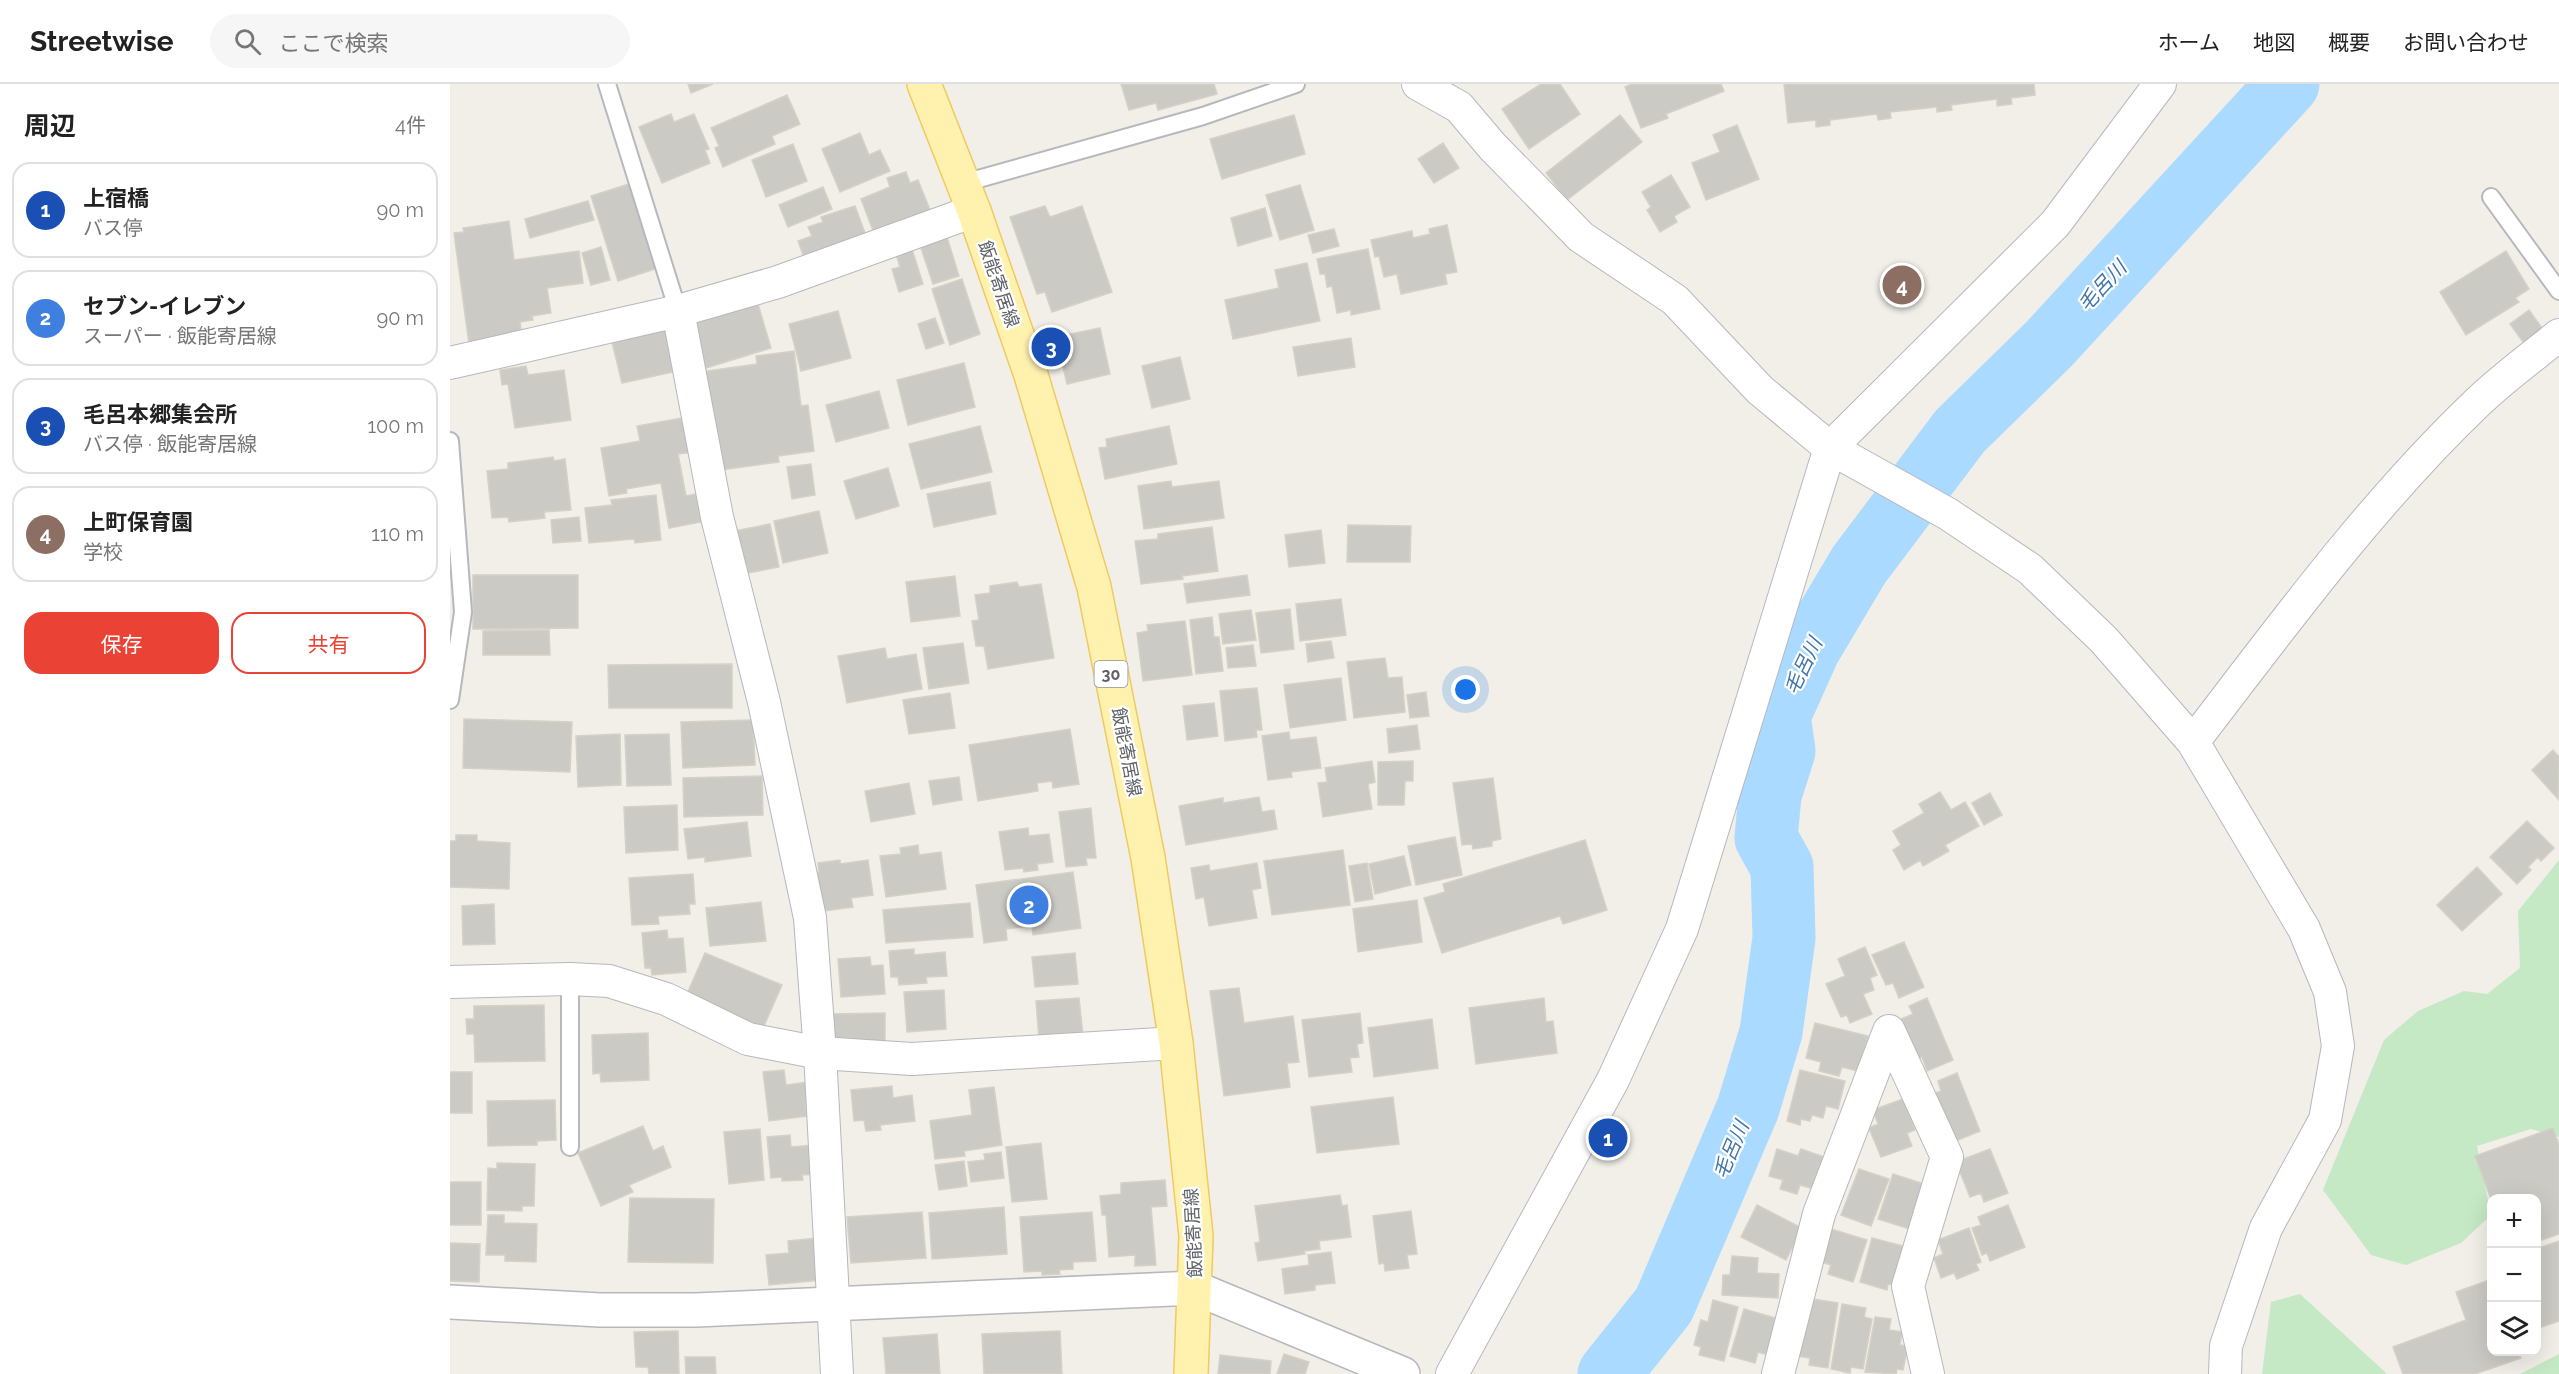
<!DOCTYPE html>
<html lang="ja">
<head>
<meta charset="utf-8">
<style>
	:root { --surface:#fff; --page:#f6f6f6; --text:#222; --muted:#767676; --line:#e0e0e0; --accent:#ea4335 }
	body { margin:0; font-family:Raleway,"Noto Sans JP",sans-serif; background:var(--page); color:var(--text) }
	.controls { position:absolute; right:18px; bottom:18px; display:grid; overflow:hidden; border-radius:12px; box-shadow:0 6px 24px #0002 }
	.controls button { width:54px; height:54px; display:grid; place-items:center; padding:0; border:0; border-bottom:2px solid var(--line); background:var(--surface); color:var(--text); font:30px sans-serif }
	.you { position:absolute; left:1016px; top:606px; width:21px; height:21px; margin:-15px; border:4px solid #fff; border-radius:50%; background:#1a73e8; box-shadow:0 0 0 9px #1a73e833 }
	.badge { display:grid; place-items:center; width:39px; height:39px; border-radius:50%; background:var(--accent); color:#fff; font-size:20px; font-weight:700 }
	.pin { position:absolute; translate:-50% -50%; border:3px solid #fff; box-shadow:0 2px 6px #0006 }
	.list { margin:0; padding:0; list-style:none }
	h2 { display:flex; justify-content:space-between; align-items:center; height:78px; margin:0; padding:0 24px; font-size:26px }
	h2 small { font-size:20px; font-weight:400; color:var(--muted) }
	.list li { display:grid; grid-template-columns:39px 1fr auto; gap:18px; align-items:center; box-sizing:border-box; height:96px; margin:0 12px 12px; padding:0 12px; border:2px solid var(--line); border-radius:18px }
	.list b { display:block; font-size:22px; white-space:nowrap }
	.list p { margin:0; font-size:20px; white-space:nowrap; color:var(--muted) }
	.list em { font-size:20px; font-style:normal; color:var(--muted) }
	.actions { display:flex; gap:12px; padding:18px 24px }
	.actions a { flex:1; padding:14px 0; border:2px solid var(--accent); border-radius:18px; text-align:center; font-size:21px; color:var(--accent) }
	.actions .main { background:var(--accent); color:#fff }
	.icon { flex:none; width:33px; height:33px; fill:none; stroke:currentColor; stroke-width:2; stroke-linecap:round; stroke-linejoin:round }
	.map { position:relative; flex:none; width:2109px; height:1290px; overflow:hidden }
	header { display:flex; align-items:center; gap:36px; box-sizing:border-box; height:84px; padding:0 30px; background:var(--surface); border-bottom:2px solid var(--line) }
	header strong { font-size:28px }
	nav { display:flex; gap:33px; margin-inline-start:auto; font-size:21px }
	.search { width:420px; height:54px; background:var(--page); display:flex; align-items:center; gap:15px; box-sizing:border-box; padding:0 21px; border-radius:33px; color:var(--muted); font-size:22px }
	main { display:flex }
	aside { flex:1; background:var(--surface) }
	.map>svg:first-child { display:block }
	.green { fill:#c5e8c5 }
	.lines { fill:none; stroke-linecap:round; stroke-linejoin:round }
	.river { stroke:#aadaff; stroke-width:63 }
	.building { fill:#cccac5; stroke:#d6d1c6; stroke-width:1.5 }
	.service-casing { stroke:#b5b8bc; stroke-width:20 }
	.minor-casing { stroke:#b5b8bc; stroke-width:34 }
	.tertiary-casing { stroke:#b5b8bc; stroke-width:36 }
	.primary-casing { stroke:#f2c960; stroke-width:36 }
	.service { stroke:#fff; stroke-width:16 }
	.minor { stroke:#fff; stroke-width:32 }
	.tertiary { stroke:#fff; stroke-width:33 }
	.primary { stroke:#fff2af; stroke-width:33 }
	.labels { text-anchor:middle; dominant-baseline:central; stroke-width:4.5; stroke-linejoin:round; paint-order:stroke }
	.shield { fill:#fff; stroke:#8f9295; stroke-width:1.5 }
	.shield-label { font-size:16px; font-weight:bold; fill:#5f6368 }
	.street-label { font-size:18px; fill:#5f6368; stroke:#fff }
	.water-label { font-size:20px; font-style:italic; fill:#4174aa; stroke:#fff }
</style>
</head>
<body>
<header>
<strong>Streetwise</strong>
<div class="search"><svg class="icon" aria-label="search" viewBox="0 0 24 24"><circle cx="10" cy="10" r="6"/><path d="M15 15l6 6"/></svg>ここで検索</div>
<nav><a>ホーム</a><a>地図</a><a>概要</a><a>お問い合わせ</a></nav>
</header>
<main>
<aside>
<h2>周辺<small>4件</small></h2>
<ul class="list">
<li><span class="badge" style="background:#1a4fb4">1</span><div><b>上宿橋</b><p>バス停</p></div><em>90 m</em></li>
<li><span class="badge" style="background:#3f7fe0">2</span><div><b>セブン-イレブン</b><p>スーパー · 飯能寄居線</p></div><em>90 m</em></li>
<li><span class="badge" style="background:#1a4fb4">3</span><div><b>毛呂本郷集会所</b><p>バス停 · 飯能寄居線</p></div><em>100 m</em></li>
<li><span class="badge" style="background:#8d6e63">4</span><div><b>上町保育園</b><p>学校</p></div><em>110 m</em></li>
</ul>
<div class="actions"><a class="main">保存</a><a>共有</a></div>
</aside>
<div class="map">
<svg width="2109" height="1290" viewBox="0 0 2109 1290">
	<rect width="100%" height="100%" fill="#f1efe8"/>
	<path class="green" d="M2109 776V1053L2081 1045 2027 1062 2041 1131 2011 1159 1956 1181 1921 1171 1873 1106 1934 956 1968 927 2014 907 2037 910 2070 884 2068 827Z
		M1850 1210 1934 1287 1936 1290H1812L1821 1218Z
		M2109 1270V1290H2070Z"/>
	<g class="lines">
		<path class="river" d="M1159 1290 1214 1221 1298 1024 1321 948 1334 854 1332 783 1316 754 1320 711 1334 667 1329 632 1359 565 1409 481 1510 347 1599 260 1838 0"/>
	</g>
	<path class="building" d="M238 0H263L241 9Z
		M671 0H764L767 10 708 26 706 19 679 26Z
		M1091 0H1110L1130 30 1079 65 1052 25Z
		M1182 0H1271L1274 7 1216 30 1218 34 1191 44 1175 3Z
		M1334 0H1584L1585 11 1561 14 1562 20 1547 22V15L1501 21 1502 26 1487 28V23L1440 28 1441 34 1428 36 1427 30 1380 36V41L1366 43V36L1338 39Z
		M337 11 350 40 322 52 325 60 273 83 265 64 269 62 261 44Z
		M221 30 224 38 244 30 259 65 255 66 260 79 212 99 189 43Z
		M844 31 855 70 772 95 760 55Z
		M1170 31 1192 58 1117 116 1096 89Z
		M1287 41 1309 95 1256 116 1242 79 1270 68 1263 51Z
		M410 49 419 71 430 66 440 87 390 108 372 65Z
		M993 59 1009 84 984 99 968 75Z
		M343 60 357 97 316 113 302 76Z
		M456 88 460 99 468 96 482 131 425 152 411 115 440 103 437 94Z
		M1221 91 1240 123 1224 132 1227 138 1210 148 1197 126 1201 123 1192 108Z
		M182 99 208 184 168 197 141 112Z
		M850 101 864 146 830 156 816 111Z
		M373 103 382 125 338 143 329 121Z
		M138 117 144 136 80 154 75 135Z
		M405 122 418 157 356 179 348 157 362 152 358 143 373 138 371 133Z
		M595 122 600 133 632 122 662 208 602 228 595 208 587 210 560 133Z
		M815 124 822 152 788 162 781 134Z
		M59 137 64 176 129 167 133 199 97 204 101 229 82 232 83 236 70 238 72 253 19 260 4 149 14 148 13 144Z
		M997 141 1007 188 995 190 997 200 951 210 947 190 934 193 929 172 925 173 921 156 962 147 963 154 980 150 979 145Z
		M884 145 889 162 863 169 858 151Z
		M497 153 509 192 483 200 470 161Z
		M461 162 473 200 449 208 442 185 450 183 445 167Z
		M151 163 160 196 141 201 132 169Z
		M918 165 930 225 901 231V226L887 229 882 202 877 203 875 190H870L867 175Z
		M2056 167 2079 205 2065 214 2069 218 2016 251 1990 208Z
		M857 179 870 237 783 255 775 216 829 204 825 186Z
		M512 195 530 250 500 261 482 205Z
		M308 220 321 264 256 284 243 239Z
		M2079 226 2092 244 2073 258 2060 240Z
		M388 227 401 274 351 287 339 240Z
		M485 234 494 259 476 265 468 240Z
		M650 244 660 290 617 300 606 253Z
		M222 245 229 278 221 280 223 288 172 299 162 258Z
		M901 254 905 283 848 292 843 263Z
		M344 267 351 322 358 321 364 367 328 372 329 378 264 387 251 288 307 280 306 272Z
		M730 273 740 315 702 324 692 282Z
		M514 279 525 323 458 341 447 296Z
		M76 282 78 291 114 286 121 336 65 344 58 300 52 301 50 286Z
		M429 307 439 344 386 358 376 321Z
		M237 333 243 368 228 370 236 412 246 410 251 438 219 444 211 399 176 405 177 409 159 412 151 364 190 357 187 342Z
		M530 342 542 388 471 405 459 360Z
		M719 342 727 380 655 395 649 364 657 363 656 355Z
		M103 373 104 377 115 375 121 426 94 428 95 434 59 438 58 433 42 434 37 387 58 385V379Z
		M361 380 365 411 342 415 337 383Z
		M438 384 449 422 406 435 394 397Z
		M721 397 722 403 769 397 774 434 694 445 688 402Z
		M540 398 546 430 484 443 477 410Z
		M206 411 211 456 185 459 184 455 139 459 135 424 162 421 161 416Z
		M369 427 378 469 333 479 324 437Z
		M129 433 131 457 103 459 101 436Z
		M320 440 329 483 298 489 297 481 291 483 284 447Z
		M898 441 961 442 960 478H897Z
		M762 443 768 487 732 492 733 495 691 500 685 457 708 455V450Z
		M871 446 875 479 839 483 835 451Z
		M23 491H128V544L23 545Z
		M797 491 800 511 737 519 734 500Z
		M505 492 510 532 461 538 456 498Z
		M567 498 569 503 591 500 604 574 538 585 534 562H526L522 537 529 536 525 511 540 509V502Z
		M891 515 896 551 850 557 846 520Z
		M840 525 844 565 811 569 806 529Z
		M801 526 806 556 773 560 769 530Z
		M762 533 764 553H769L773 587 746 590 740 536Z
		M735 537 742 591 693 597 687 549 698 547 697 541Z
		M99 546 100 571H33V547Z
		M881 557 884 574 858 578 856 560Z
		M513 559 519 599 479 605 473 564Z
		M803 561 806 582 778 584 776 564Z
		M435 564 437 575 466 570 472 605 397 619 388 572Z
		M935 574 938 594 952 593 955 628 904 634 897 578Z
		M282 580V624H159L158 581Z
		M891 594 896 636 840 644 834 601Z
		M807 604 812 646H806L807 653 775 657 770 607Z
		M976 608 979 632 960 634 957 611Z
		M500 609 505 644 459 650 453 616Z
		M764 619 768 652 737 656 733 622Z
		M14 635 122 638 120 688 13 684Z
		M303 636 305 681 233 684 231 638Z
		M967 641 970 665 939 669 937 645Z
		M620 645 629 700 603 704 602 697 587 699 588 707 528 717 519 661Z
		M839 648 840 656 866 653 871 684 841 688 842 693 818 696 812 652Z
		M170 650 171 701 128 703 126 652Z
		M219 650 221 701 177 702 175 651Z
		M2103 666 2109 673 2108 715 2082 686Z
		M922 677 925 698 918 700 922 725 873 733 868 699 877 698 875 684Z
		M963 677V697H955L954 721H928V678Z
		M312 692 313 731 234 733 233 694Z
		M509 693 512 716 483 721 479 697Z
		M1043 694 1051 755 1042 757V762L1023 765 1022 760 1012 761 1003 699Z
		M459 699 465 730 421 738 415 707Z
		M1490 708 1501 726 1515 718 1529 742 1495 761 1499 767 1473 782 1470 776 1454 786 1443 766 1451 761 1443 747 1474 729 1469 720Z
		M1540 709 1552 731 1534 741 1522 719Z
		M809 713 812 728 824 726 827 745 736 761 729 722 773 714V719Z
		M227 721 228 766 176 769 174 723Z
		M641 724 646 774H636L637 781 616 783 609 728Z
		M2077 737 2104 764 2091 777 2088 773 2078 783 2081 786 2067 800 2040 773Z
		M297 738 301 772 255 778V773L238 775 234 745Z
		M578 744 579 752 599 750 603 778 587 780 588 786 574 788 573 784 555 786 549 748Z
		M6 751H27V757L60 759 59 805 0 803V757H6Z
		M1005 753 1012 791 966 801 958 762Z
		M1135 756 1157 826 1113 840 1110 832 992 869 974 814 995 808 993 800Z
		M468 761 469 771 491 768 496 805 436 813 430 772 451 770 450 764Z
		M893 766 900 821 822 831 814 777Z
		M954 772 961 801 925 810 919 780Z
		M390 776V780L418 776 423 811 401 814 403 823 374 827 371 808 365 809 362 789 369 788 368 779Z
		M807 779 811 804 802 806 807 834 759 842 754 813 746 815 741 784 759 781 760 787Z
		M917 779 923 815 905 818 899 782Z
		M2027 783 2052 810 2012 847 1987 821Z
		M623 788 631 844 583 851 582 842 556 845 557 856 534 859 526 801Z
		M243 790 245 820H239L240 830 208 832 209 840 182 841 179 794Z
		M967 816 972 858 908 868 903 825Z
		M311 818 316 857 260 862 256 824Z
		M520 819 523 853 436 859 433 826Z
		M44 820 45 860 13 861 12 822Z
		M217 846 218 855 233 854 236 888 202 891 201 884H195L192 849Z
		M1454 858 1474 903 1449 914 1443 899 1436 901 1422 871Z
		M1415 863 1427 891 1420 894 1424 906 1413 910 1422 930 1400 939 1397 931 1391 933 1376 900 1395 892 1388 875Z
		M464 865V871L495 868 497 892 476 893 477 899 449 901 448 893H441L439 867Z
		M255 869 332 901 313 944 236 912Z
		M625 869 628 900 585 903 582 873Z
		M420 873 421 882 433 881 435 910 391 913 388 875Z
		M789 904 794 939 843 932 849 978 837 979 840 1003 774 1012 760 907Z
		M494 906 496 945 457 948 454 908Z
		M629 914 633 952 589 955 586 917Z
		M1094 914 1096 938 1103 937 1107 969 1026 980 1019 924Z
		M1477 914 1503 976 1477 987 1472 973 1463 977 1447 937 1463 930 1459 922Z
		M94 921 95 977 25 978 24 950H17L16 935H24V922Z
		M435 929V964H401V954H381V930Z
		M910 929 913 959 907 960 909 973 900 974 902 988 859 993 852 936Z
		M982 935 988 984 924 993 918 944Z
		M1365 939 1418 952 1408 987 1392 983 1389 992 1369 987 1371 978 1356 974Z
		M198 949 199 996 151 998 150 989 143 990 142 951Z
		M334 986 336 1001 358 998 360 1020 355 1021 357 1032 319 1037 313 988Z
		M1350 986 1395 997 1388 1025 1376 1022 1373 1034 1362 1031 1360 1037 1351 1035 1350 1041 1337 1037Z
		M0 988H22V1029H0Z
		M1507 989 1530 1047 1498 1060 1478 1012 1491 1007 1488 997Z
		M442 1002 443 1014 462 1011 465 1037 430 1041 431 1046 416 1047 414 1036 404 1037 401 1006Z
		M544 1003 552 1061 514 1067 515 1072 485 1075 480 1037 522 1031 519 1006Z
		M943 1013 949 1060 867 1069 861 1023Z
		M1453 1015 1465 1046 1457 1049 1462 1062 1431 1073 1419 1044 1428 1040 1423 1026Z
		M105 1016 106 1056 87 1057V1061L38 1062 37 1017Z
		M193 1042 203 1067 213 1062 221 1083 179 1101 183 1108 151 1122 128 1069Z
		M2103 1044 2109 1061V1150L2086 1158V1114H2042V1118L2025 1072Z
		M310 1045 314 1096 279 1100 274 1048Z
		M340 1051 341 1063 363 1061 366 1090 352 1091 353 1096 332 1097V1093L321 1094 317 1053Z
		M591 1059 597 1115 562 1118 556 1063Z
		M1327 1065 1348 1072 1351 1065 1374 1073 1364 1105 1350 1101 1347 1110 1330 1105 1333 1096 1319 1092Z
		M1540 1065 1558 1109 1534 1118 1531 1109 1520 1113 1506 1078Z
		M551 1068 554 1094 521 1098 518 1078 535 1076 534 1070Z
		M514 1077 517 1102 489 1106 485 1081Z
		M47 1079 85 1080 84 1122H72V1127L37 1126 38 1084 47 1085Z
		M1409 1085 1439 1095 1421 1142 1391 1131Z
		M1443 1090 1477 1101 1463 1146 1428 1135Z
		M715 1096 717 1122 701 1123 706 1181 685 1182V1171L659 1173 656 1131H652L650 1112 671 1110V1099Z
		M0 1098H31V1141H0Z
		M890 1111 892 1122 897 1121 901 1153 869 1157 870 1165 854 1167 855 1170 808 1177 805 1159 810 1158 805 1122Z
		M180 1114 264 1115 263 1179 178 1178Z
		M1307 1121 1352 1144 1336 1176 1291 1153Z
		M1558 1121 1575 1163 1540 1177 1537 1169 1532 1171 1522 1144 1531 1141 1528 1133Z
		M554 1123 557 1170 482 1175 479 1129Z
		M961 1127 967 1170 957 1171 959 1184 935 1187 934 1179 929 1180 923 1132Z
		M472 1128 476 1174 401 1179 397 1133Z
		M642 1128 646 1177 623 1178V1185L609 1186 610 1190 592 1191V1187L574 1188 570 1133Z
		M38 1131H54V1139L87 1140 86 1178 55 1177V1171H36Z
		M1519 1144 1531 1178 1526 1180 1529 1186 1507 1195 1504 1189 1491 1194 1484 1174 1493 1170 1488 1156Z
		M1381 1145 1417 1156 1403 1198 1378 1190 1381 1181 1371 1178Z
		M368 1154 372 1196 319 1201 316 1171 339 1169 338 1157Z
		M1422 1154 1457 1163 1447 1201 1438 1200 1437 1206 1410 1198Z
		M2109 1157V1237L2086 1245V1165Z
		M0 1159 30 1160 29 1198 0 1197Z
		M881 1168 885 1199 865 1201V1206L835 1210 832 1185 859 1181 858 1171Z
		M1282 1172 1308 1174 1307 1189 1329 1190 1328 1214 1272 1211 1273 1191H1280Z
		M2042 1195V1268H2068L2071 1274 2025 1290H1953L1943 1263 2016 1236 2006 1208Z
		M1356 1214 1388 1219 1378 1284 1359 1281 1360 1274 1347 1272Z
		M1263 1216 1288 1223 1274 1277 1249 1271 1251 1263 1244 1261 1251 1236 1258 1238Z
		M1392 1220 1416 1224 1414 1233 1422 1235 1413 1285 1401 1283 1400 1289 1381 1285Z
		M1294 1225 1329 1235 1318 1271 1308 1268 1305 1279 1280 1272Z
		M1425 1233 1441 1235 1439 1246 1452 1248 1450 1261 1458 1262 1453 1286 1447 1285 1446 1290 1415 1288Z
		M228 1247 229 1290H199L198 1283H186L184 1248Z
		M610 1247 612 1290H534L532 1250Z
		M487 1250 490 1290H436L433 1254Z
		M834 1270 859 1278 855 1290H827Z
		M770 1271 821 1277 820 1290H768Z
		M235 1273H265L266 1290H236Z"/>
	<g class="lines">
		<g class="service-casing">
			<path id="service" d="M157 0 228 227
				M514 99 753 32 846 0
				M2041 113 2109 207
				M0 357 13 528 0 616
				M120 895V1063"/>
		</g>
		<g class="minor-casing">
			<path id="minor" d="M968 0 1009 23 1042 62 1131 153 1225 216 1310 306 1380 364 1498 430 1580 485 1654 556 1743 658 1854 845 1880 908 1888 962 1875 1036 1816 1144 1776 1262 1775 1290
				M228 227 267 433 314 618 360 834 370 969 387 1290
				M0 279 228 227 328 198 524 127
				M1743 658C1833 541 1921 420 2028 318 2053 294 2082 273 2109 251
				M0 898 120 895 159 897 216 915 298 955 370 969 462 975 726 959
				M1002 1290 1163 996 1232 845 1380 364 1605 140 1710 0
				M1328 1290 1369 1130 1439 947 1497 1073 1458 1202 1478 1290"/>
		</g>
		<g class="tertiary-casing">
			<path id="tertiary" d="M0 1218 150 1226H246L745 1204 953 1290"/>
		</g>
		<g class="primary-casing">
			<path id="primary" d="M474 0 524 127 581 291 644 503 698 774 726 959 746 1152 741 1290"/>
		</g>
		<use href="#service" class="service"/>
		<use href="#minor" class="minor"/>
		<use href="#tertiary" class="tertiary"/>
		<use href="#primary" class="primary"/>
	</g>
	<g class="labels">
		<rect class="shield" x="644.5" y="577" width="33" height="26" rx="4.5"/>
		<g class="shield-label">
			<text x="661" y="590">30</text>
		</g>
		<g class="street-label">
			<text transform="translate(549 200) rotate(71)">飯能寄居線</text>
			<text transform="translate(677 668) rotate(79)">飯能寄居線</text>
			<text transform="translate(743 1149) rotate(-93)">飯能寄居線</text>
		</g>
		<g class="water-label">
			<text transform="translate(1652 202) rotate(-47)">毛呂川</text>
			<text transform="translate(1353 582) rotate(-64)">毛呂川</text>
			<text transform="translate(1281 1066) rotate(-67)">毛呂川</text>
		</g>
	</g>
</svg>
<div class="controls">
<button>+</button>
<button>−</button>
<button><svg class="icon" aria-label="layers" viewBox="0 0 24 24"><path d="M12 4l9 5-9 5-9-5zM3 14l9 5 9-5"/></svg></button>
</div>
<div class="you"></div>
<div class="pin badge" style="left:1158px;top:1054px;background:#1a4fb4">1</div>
<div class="pin badge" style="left:579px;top:821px;background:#3f7fe0">2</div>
<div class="pin badge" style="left:601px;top:263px;background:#1a4fb4">3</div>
<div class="pin badge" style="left:1452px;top:201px;background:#8d6e63">4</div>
</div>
</main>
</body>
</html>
